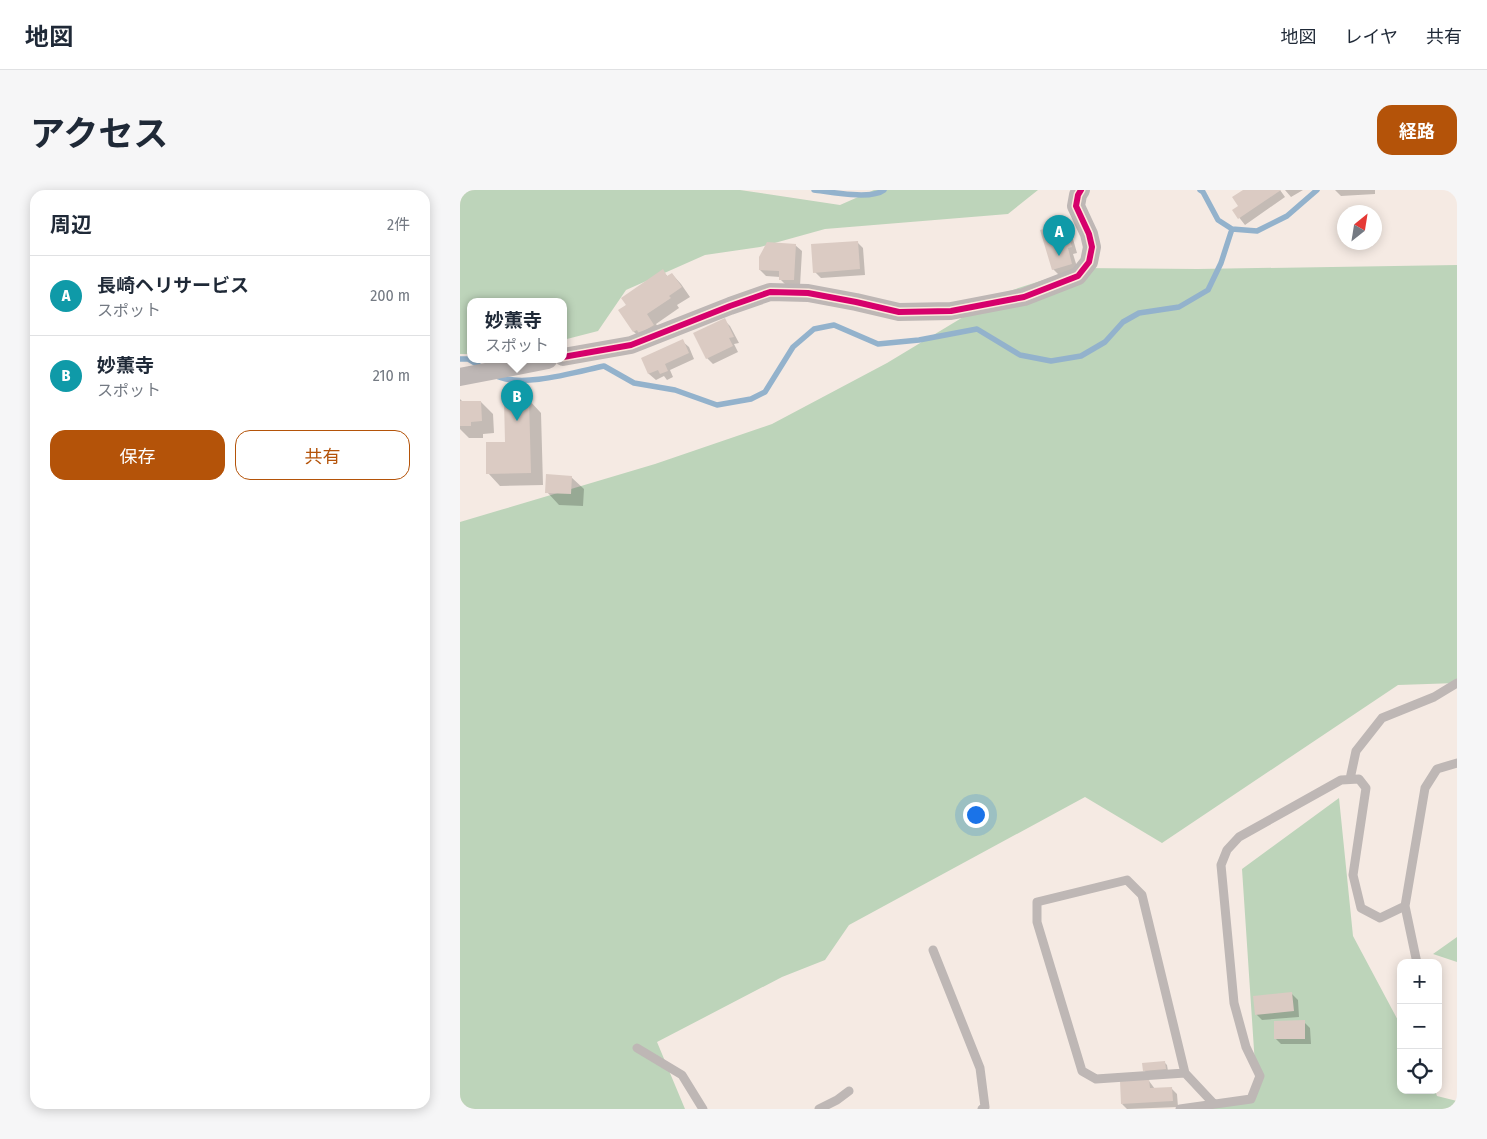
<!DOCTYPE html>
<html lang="ja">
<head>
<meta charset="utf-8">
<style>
	:root { --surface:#fff; --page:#f6f6f7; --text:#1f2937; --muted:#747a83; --line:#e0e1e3; --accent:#b45309 }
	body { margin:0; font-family:"Fira Sans Condensed","Noto Sans JP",sans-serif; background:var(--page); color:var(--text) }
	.controls { position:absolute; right:15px; bottom:15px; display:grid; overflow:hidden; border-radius:10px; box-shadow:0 2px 12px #0003 }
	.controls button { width:45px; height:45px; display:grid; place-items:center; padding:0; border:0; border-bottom:1px solid var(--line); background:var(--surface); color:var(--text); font:25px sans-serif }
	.compass { position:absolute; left:877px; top:15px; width:45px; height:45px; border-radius:50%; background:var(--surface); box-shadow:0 2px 12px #0003; rotate:30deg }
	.you { position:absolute; left:515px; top:624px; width:18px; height:18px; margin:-12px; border:4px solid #fff; border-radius:50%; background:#1a73e8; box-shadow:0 0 0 8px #1a73e833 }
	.badge { display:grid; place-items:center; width:32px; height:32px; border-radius:50%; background:var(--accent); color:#fff; font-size:16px; font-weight:700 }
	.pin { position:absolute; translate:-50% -41px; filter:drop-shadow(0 1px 2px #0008) }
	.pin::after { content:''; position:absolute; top:26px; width:18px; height:15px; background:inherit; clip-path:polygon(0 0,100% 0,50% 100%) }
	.popup { position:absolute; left:7px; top:108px; width:100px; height:65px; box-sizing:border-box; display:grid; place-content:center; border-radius:10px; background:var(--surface); filter:drop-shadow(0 1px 4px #0005); font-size:16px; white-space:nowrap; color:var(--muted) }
	.popup b { font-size:19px; color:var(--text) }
	.popup::after { content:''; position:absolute; left:50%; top:100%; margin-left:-10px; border:10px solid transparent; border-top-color:var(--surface) }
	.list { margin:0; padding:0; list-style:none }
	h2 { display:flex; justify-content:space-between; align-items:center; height:65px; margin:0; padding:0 20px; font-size:21px }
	h2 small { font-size:16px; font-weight:400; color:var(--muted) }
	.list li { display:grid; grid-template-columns:32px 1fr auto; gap:15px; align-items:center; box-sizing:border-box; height:80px; padding:0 20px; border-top:1px solid var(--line) }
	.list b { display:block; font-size:19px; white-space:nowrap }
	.list p { margin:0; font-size:16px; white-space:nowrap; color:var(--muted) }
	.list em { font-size:16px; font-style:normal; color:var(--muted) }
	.actions { display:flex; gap:10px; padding:15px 20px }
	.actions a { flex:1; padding:11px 0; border:1px solid var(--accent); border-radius:15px; text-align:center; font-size:18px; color:var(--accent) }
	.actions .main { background:var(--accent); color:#fff }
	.icon { flex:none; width:28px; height:28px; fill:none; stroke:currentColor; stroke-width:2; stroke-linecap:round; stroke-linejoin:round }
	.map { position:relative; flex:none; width:997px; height:919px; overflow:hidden; border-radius:15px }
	header { display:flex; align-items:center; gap:30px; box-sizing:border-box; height:70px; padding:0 25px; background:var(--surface); border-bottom:1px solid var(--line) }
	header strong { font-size:24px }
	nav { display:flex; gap:28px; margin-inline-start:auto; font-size:18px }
	.intro { display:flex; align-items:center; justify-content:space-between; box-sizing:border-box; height:120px; padding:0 30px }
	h1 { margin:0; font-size:35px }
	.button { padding:12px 22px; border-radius:15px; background:var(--accent); color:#fff; font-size:18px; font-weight:700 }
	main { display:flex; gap:30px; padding:0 30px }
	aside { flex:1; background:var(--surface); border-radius:15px; box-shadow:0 2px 12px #0003 }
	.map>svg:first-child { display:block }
	.forest { fill:#bdd4ba }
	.shadow { fill:#0003 }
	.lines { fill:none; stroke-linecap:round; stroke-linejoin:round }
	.stream { stroke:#93b2cc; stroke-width:5.5 }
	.building { fill:#dbcbc3 }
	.lane { stroke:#beb7b5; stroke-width:9 }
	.street { stroke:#beb7b5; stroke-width:18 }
	.cycleway-casing { stroke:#fce9dc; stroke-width:9 }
	.cycleway { stroke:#d6006c; stroke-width:6 }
</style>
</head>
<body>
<header>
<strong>地図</strong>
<nav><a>地図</a><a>レイヤ</a><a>共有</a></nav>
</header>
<div class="intro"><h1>アクセス</h1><a class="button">経路</a></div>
<main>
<aside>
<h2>周辺<small>2件</small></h2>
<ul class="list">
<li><span class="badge" style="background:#0f9aa8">A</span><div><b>長崎ヘリサービス</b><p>スポット</p></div><em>200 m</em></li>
<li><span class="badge" style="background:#0f9aa8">B</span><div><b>妙薫寺</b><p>スポット</p></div><em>210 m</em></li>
</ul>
<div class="actions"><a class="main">保存</a><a>共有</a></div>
</aside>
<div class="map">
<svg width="997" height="919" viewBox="0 0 997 919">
	<rect width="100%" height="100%" fill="#f5eae3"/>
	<path class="forest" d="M0 0H280L380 15 414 0H578L548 24 365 39 300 57 245 65 166 100 138 141 103 150V112H11V164H0Z
		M997 75V493L938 495 702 653 625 607 389 735 365 770 322 787 197 852 225 919H0V332L195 274 312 234 427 173 543 103 621 78 738 79Z
		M879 608 893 746 941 836V900H975L977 906 997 911V919H727L797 905 782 679Z
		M997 747V772L973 764Z"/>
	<path class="shadow" d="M785 0H820L825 7 785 35 774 21 780 17Z
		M825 0H843L831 7Z
		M875 0H915V4L881 6Z
		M592 38 599 45 607 43 613 49 617 63 613 64 618 80 599 85 593 79Z
		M397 52 403 58 405 85 361 88 355 82Z
		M335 55 342 61 340 96 326 95 320 89V87L306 86 300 80Z
		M203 81 208 87 212 84 221 94 230 107 217 115 219 118 196 134 203 144 184 151 174 142 160 121Z
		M264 130 270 136 279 153 274 154 278 162 253 174 247 168Z
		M222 151 229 157 234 169 210 180 213 187 207 190 204 186 196 190 189 184 183 169Z
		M0 209 3 212H21L33 224 34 243 23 244V248H9L0 239Z
		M69 210 81 223 83 295 40 296 28 283Z
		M111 287 124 299 123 316 99 315 87 302Z
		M831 803 838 810 839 827 802 830 796 824Z
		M844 832 850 838 851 854H821L815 848Z
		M704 872 707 875 708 881 687 883 684 880Z
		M689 891 695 899 711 898 717 904 718 917 667 919 662 914Z"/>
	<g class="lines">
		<path class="stream" d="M354 0C371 2 411 10 424 0
			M740 0 743 2 758 30 772 39
			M0 169H8L23 178
			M35 185C60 199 116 182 144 176L174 193 215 200 257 215 291 209 305 202 333 157 354 139 374 135 418 154 459 150 517 139 560 165 591 171 621 166 645 152 663 132 679 123 719 117 748 100 761 73 772 39 797 41 827 26 857 0"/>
	</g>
	<path class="building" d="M783 0H821L778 29 772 20 778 16 772 7Z
		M593 37 595 45 607 41 612 57 608 58 612 74 592 80 580 40Z
		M398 51 400 79 353 83 351 54Z
		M307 52 336 54 334 90H319V81L299 80V67Z
		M203 79 207 86 212 83 222 97 209 106 211 108 187 124 194 135 179 144 177 140 173 142 158 120 166 115 161 108Z
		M265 128 274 147 269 148 273 156 246 169 233 143Z
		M223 149 229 163 205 174 208 181 200 184 198 180 188 184 181 168Z
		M69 209 71 283 26 284V252H45L44 210Z
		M0 211H21L22 231 11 232V236H0Z
		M86 284 112 286 111 304 85 303Z
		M832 802 834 821 795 825 793 806Z
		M845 830V849H814V831Z
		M705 871 706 879 683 881 682 873Z
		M689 889 690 898 712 897 713 911 661 914 660 891Z"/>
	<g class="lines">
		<path class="lane" d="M890 589 896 561 922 528 974 507 997 493
			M473 760 520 878 525 917 522 919
			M957 773 945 716 965 598 977 579 997 573
			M177 858 222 885 243 919
			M725 883 636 889 622 881 577 732V712L667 690 682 705 725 883 754 914
			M359 919 377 910 389 901
			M720 919 791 909 800 886 786 857 774 813 761 675 767 660 779 647 881 590 899 589 906 598 893 685 901 718 920 728 945 716"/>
		<path class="street" d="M103 167 171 155 270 116 310 102 348 103 396 112 439 122 491 121 564 107 618 86 629 72 632 57 629 44 616 16 618 5 621 0
			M0 187 88 170"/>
		<g class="cycleway-casing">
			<path id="cycleway" d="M103 167 171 155 270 116 310 102 348 103 396 112 439 122 491 121 564 107 618 86 629 72 632 57 629 44 616 16 618 5 621 0"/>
		</g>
		<use href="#cycleway" class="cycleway"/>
	</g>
</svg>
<div class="controls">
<button>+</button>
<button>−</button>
<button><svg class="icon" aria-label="locate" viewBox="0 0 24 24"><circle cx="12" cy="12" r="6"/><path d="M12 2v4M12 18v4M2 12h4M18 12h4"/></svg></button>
</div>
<svg class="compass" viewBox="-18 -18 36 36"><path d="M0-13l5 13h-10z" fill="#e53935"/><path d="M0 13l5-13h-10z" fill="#747a83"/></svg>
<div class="you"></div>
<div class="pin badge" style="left:599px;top:66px;background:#0f9aa8">A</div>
<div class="pin badge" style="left:57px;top:231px;background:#0f9aa8">B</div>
<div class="popup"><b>妙薫寺</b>スポット</div>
</div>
</main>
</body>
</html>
